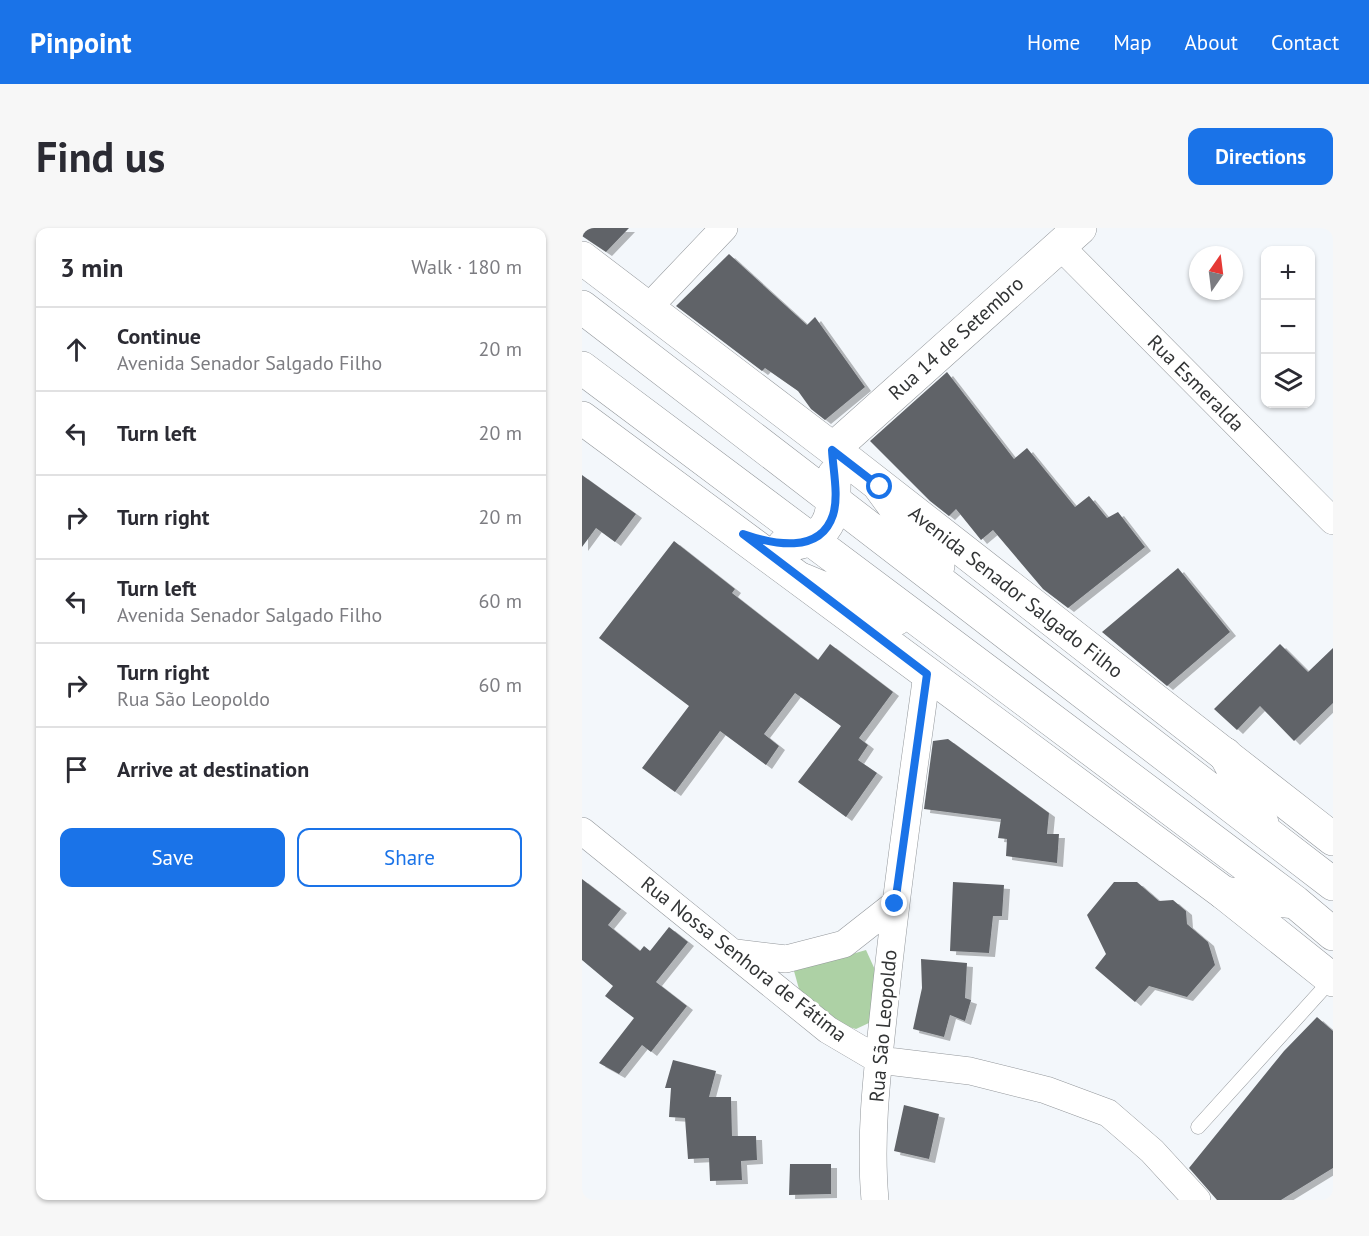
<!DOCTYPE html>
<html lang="en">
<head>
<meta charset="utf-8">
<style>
	:root { --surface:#fff; --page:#f7f7f7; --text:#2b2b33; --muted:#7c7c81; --line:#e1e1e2; --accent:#1a73e8 }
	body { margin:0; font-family:"PT Sans",sans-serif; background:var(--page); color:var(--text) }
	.controls { position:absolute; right:18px; top:18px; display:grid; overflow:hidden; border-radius:12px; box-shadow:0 2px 4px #0004 }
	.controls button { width:54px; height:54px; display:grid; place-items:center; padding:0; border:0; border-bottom:2px solid var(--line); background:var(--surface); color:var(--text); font:30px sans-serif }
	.compass { position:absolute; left:607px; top:18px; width:54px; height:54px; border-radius:50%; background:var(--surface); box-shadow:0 2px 4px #0004; rotate:14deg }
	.stop { position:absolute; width:18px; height:18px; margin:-14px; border:4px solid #1a73e8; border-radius:50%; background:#fff }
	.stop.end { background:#1a73e8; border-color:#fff; box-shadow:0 2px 6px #0008 }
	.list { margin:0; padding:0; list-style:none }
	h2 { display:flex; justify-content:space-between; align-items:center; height:78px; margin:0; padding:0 24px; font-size:26px }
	h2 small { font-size:20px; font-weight:400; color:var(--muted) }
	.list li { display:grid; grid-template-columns:39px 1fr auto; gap:18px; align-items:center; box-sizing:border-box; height:84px; padding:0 24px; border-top:2px solid var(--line) }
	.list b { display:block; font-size:22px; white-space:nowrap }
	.list p { margin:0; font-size:20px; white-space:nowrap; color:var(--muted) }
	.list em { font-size:20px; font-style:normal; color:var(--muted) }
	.actions { display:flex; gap:12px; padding:18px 24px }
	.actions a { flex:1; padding:14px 0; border:2px solid var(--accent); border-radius:12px; text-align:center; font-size:21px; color:var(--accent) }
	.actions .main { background:var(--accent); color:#fff }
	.icon { flex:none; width:33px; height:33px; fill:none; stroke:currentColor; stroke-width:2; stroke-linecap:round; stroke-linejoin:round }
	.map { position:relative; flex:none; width:751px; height:972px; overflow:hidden; border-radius:12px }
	header { display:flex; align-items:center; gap:36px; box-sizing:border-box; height:84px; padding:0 30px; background:var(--accent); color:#fff }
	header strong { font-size:28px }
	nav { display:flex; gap:33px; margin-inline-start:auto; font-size:21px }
	.intro { display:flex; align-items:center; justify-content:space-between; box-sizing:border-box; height:144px; padding:0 36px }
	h1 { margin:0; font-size:42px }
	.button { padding:15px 27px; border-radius:12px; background:var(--accent); color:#fff; font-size:21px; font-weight:700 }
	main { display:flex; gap:36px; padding:0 36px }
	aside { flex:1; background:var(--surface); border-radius:12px; box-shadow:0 2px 4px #0004 }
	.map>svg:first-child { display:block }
	.green { fill:#add1a5 }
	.building { fill:#616468; filter:url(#shadow) }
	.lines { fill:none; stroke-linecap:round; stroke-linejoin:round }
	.service-casing { stroke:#93979b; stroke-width:15 }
	.minor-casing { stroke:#93979b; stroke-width:28 }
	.tertiary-casing { stroke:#93979b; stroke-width:34 }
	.primary-casing { stroke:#93979b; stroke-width:34 }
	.service { stroke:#fff; stroke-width:14 }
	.minor { stroke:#fff; stroke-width:27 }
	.tertiary { stroke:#fff; stroke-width:33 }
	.primary { stroke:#fff; stroke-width:33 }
	.route { stroke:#1a73e8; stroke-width:8 }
	.labels { text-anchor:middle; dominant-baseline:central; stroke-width:6; stroke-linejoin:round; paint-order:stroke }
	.street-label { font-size:20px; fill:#323435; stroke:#fff }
</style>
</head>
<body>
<header>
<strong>Pinpoint</strong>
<nav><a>Home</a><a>Map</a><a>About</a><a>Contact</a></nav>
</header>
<div class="intro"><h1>Find us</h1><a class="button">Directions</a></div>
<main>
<aside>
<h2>3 min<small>Walk · 180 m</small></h2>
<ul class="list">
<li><svg class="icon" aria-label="ahead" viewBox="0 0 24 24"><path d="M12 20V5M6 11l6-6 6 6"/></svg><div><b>Continue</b><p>Avenida Senador Salgado Filho</p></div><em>20 m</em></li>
<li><svg class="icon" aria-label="left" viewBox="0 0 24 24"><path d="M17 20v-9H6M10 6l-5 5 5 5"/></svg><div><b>Turn left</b></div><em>20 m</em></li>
<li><svg class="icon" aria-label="right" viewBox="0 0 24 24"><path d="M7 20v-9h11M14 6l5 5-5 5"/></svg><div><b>Turn right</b></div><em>20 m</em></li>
<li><svg class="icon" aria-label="left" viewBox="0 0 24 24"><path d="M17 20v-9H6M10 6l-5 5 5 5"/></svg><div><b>Turn left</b><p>Avenida Senador Salgado Filho</p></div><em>60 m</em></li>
<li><svg class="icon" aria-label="right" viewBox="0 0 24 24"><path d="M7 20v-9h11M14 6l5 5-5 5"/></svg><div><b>Turn right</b><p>Rua São Leopoldo</p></div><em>60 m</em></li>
<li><svg class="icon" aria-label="arrive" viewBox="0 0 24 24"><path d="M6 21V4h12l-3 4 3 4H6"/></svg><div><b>Arrive at destination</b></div></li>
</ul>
<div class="actions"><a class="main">Save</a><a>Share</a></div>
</aside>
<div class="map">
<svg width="751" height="972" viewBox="0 0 751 972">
	<defs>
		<filter id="shadow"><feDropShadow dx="6" dy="4" stdDeviation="0" flood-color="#0004"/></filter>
	</defs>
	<rect width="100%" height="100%" fill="#f3f7fb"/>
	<path class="green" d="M284 722 294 744 289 794 274 801 257 796 217 761 212 743Z"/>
	<path class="building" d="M0 0H47L24 24 0 8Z
		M147 26 225 97 233 89 283 159 243 192 229 181 216 163 183 140 180 143 94 78Z
		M365 144 432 231 445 220 493 279 507 268 525 290 536 284 563 319 486 380 461 361 411 302 399 312 374 281 367 288 348 273 288 213Z
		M0 247 54 286 33 314 14 300 0 319Z
		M92 313 153 361 150 365 236 432 248 416 311 464 277 510 286 517 276 532 295 545 264 589 216 554 259 498 213 465 182 506 197 518 184 537 138 503 93 564 60 540 107 478 17 410Z
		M596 340 648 404 585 458 520 404Z
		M698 416 726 444 751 420V475L712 513 678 478 655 502 632 481Z
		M366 511 467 585 465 606H477L475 635 424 628 425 611 416 610 419 591 342 581 351 513Z
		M0 651 39 681 26 697 58 723 62 718 68 723 87 699 106 714 74 754 105 778 69 824 60 817 37 846 17 835 52 790 23 768 31 758 0 732Z
		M371 654 422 657 420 688H411L407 725 368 723Z
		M532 654H555L577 673 591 672 604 683 605 696 626 714 633 737 605 769 567 758 553 774 513 740 524 726 505 687Z
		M339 731 385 735 383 770 389 772 383 793 368 787 362 809 331 801 340 760Z
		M735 789 751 803V940L699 972H635L607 940 702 823Z
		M91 832 134 843 127 869H149L150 908H174L175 932 159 933 160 952 128 953 127 930 106 931 103 890 87 889 89 860H83Z
		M322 877 357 886 347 931 312 923Z
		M208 936H249V966L207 967Z"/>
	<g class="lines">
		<g class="service-casing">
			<path id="service" d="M616 899 750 751"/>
		</g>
		<g class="minor-casing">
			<path id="minor" d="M477 17 751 293
				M65 81 142 0
				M0 603 246 802 297 832 388 843 464 862 526 885 570 923 615 972
				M154 725 204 731 262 716 313 676
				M293 972C287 906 296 838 303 772 314 663 330 554 345 446"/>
		</g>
		<g class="tertiary-casing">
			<path id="tertiary" d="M0 30 251 221 751 611
				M0 190 642 665 751 752
				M251 221 498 0
				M202 317C249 313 253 289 252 247"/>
		</g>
		<g class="primary-casing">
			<path id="primary" d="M0 79 751 656
				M0 140 713 674 751 706
				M298 259 356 338
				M221 352 314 391
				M643 526 680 595
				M642 665 711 674"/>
		</g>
		<use href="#service" class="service"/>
		<use href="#minor" class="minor"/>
		<use href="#tertiary" class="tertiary"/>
		<use href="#primary" class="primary"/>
	</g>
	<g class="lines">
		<path class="route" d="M298 259 250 222C251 242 257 268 251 287 238 327 190 316 161 306L345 446 313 676"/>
	</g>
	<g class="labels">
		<g class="street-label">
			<text transform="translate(374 110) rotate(-42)">Rua 14 de Setembro</text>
			<text transform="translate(614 155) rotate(45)">Rua Esmeralda</text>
			<text transform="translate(434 364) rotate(38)">Avenida Senador Salgado Filho</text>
			<text transform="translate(162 731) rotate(38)">Rua Nossa Senhora de Fátima</text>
			<text transform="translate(301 798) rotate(-85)">Rua São Leopoldo</text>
		</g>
	</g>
</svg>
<div class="controls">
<button>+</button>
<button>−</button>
<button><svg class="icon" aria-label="layers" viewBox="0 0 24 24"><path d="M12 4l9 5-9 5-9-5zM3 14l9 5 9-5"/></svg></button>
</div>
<svg class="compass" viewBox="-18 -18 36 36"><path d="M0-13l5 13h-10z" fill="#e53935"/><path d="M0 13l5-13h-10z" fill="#7c7c81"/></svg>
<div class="stop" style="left:298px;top:259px"></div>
<div class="stop end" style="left:313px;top:676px"></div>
</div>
</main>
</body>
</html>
